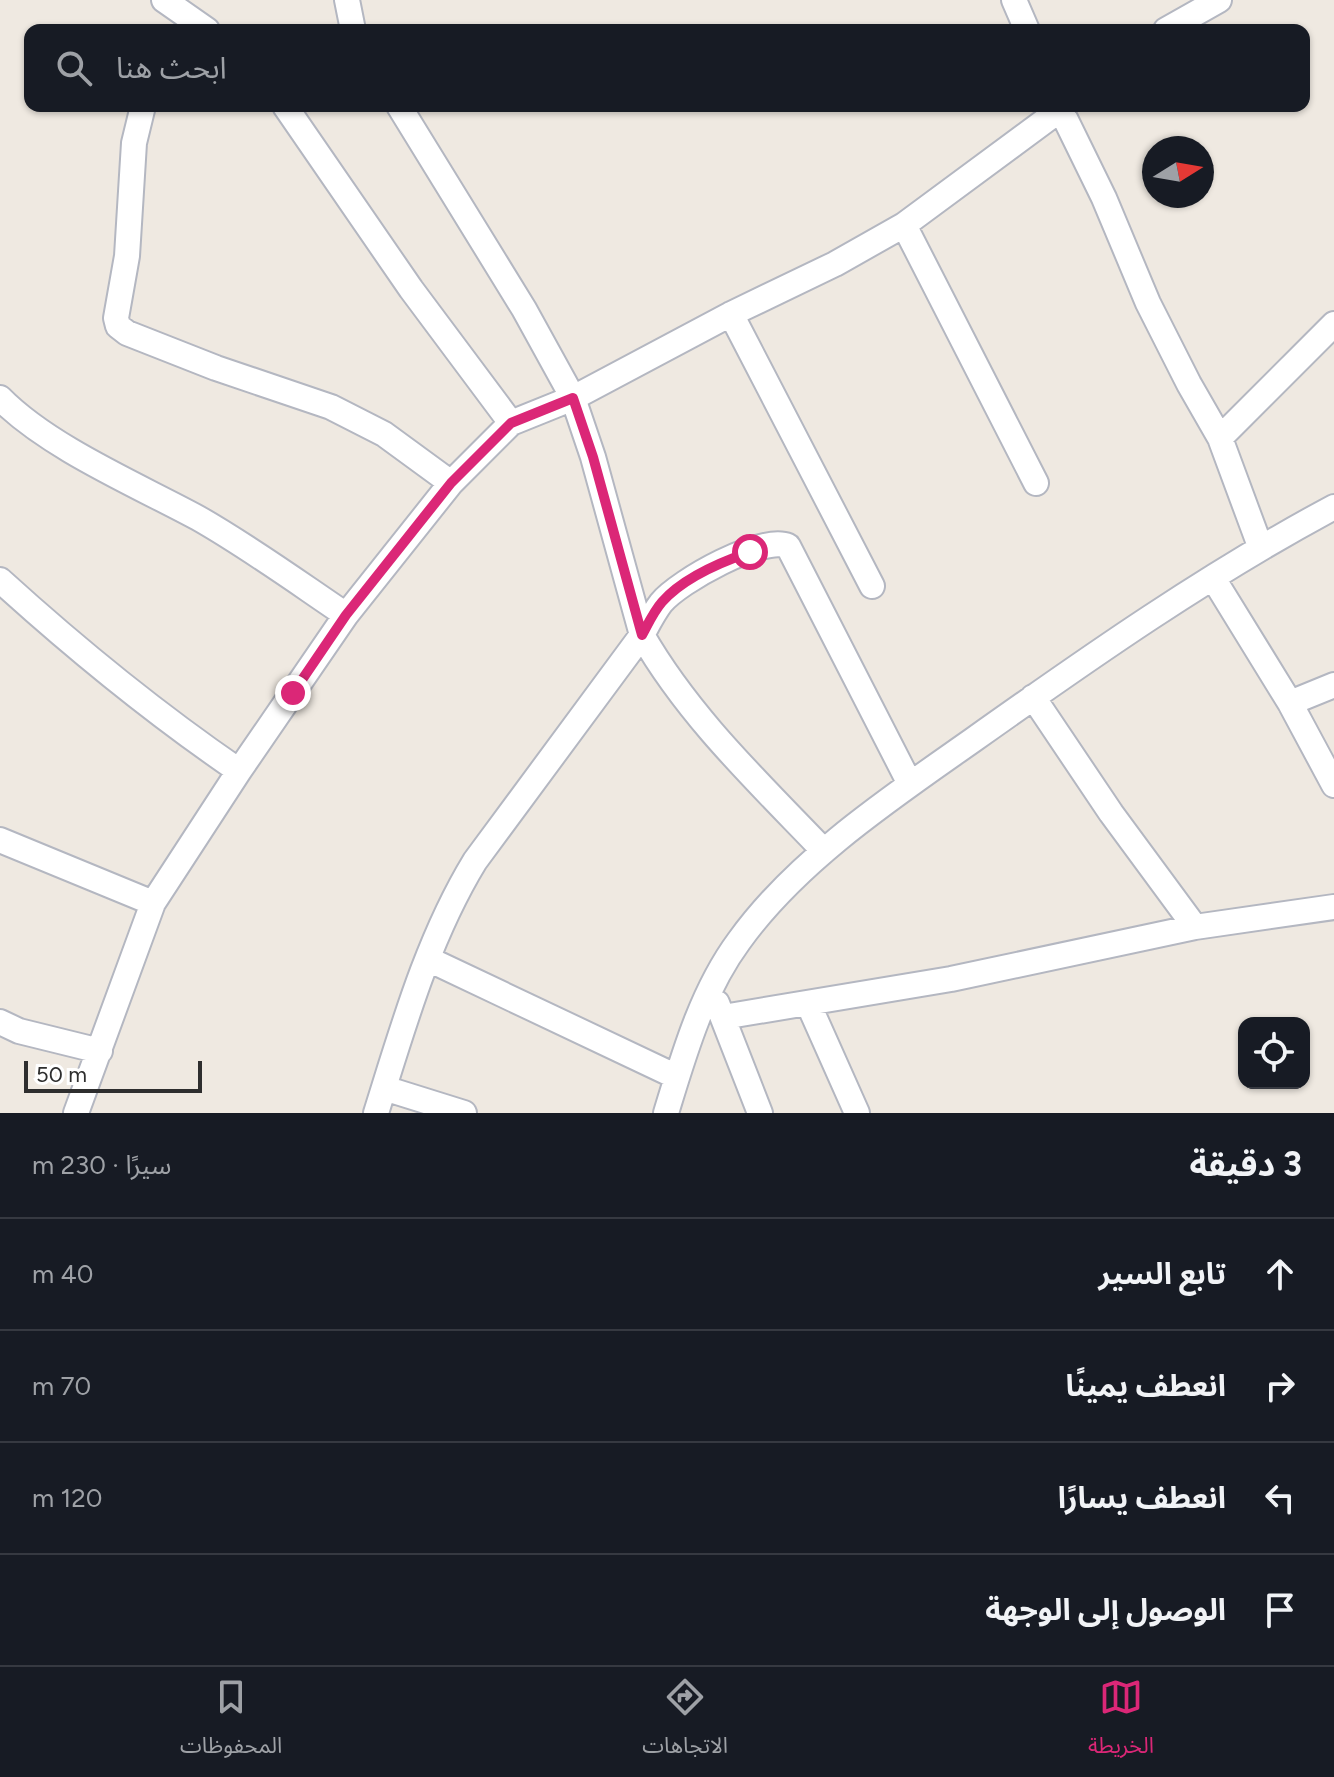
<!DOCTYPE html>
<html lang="ar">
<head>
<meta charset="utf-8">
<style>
	:root { --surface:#171b24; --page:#20242c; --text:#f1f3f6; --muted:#9ea1a6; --line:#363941; --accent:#db2777 }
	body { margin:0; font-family:Figtree,"Noto Sans Arabic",sans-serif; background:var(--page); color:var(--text); direction:rtl }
	.controls { position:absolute; right:24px; bottom:24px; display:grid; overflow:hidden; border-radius:16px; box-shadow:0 2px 6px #0004 }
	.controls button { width:72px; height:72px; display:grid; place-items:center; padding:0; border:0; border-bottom:2px solid var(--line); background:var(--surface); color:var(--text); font:40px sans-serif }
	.compass { position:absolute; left:1142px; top:136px; width:72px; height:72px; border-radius:50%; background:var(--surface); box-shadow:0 2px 6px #0004; rotate:79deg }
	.scale { position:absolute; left:24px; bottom:20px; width:178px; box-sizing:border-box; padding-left:8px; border:4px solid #2e2e2e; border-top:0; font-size:22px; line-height:28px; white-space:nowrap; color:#2e2e2e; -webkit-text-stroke:6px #fff; paint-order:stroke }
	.stop { position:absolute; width:24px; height:24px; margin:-18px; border:6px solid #db2777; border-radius:50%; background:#fff }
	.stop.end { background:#db2777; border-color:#fff; box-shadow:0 2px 8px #0008 }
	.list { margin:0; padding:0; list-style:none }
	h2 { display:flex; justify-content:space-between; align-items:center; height:104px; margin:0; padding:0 32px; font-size:34px }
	h2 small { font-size:26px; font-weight:400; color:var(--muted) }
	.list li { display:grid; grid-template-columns:52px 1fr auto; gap:24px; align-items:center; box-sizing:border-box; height:112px; padding:0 32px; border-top:2px solid var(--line) }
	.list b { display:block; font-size:30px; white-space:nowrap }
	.list em { font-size:26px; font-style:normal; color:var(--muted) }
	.icon { flex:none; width:44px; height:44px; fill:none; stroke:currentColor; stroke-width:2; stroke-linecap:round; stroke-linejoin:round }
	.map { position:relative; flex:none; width:1334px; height:1113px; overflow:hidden; direction:ltr }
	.search { position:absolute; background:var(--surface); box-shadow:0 2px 6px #0004; left:24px; right:24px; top:24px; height:88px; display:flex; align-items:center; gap:20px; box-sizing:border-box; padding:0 28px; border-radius:16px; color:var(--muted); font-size:30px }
	.sheet { height:552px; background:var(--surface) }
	nav { display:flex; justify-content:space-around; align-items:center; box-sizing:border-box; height:112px; border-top:2px solid var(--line); background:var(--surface); font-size:22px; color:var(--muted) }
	nav a { display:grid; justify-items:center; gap:4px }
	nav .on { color:var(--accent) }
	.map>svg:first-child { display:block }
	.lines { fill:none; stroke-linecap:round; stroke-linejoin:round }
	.street-casing { stroke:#b4b7c1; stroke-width:28 }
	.street { stroke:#fff; stroke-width:24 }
	.route { stroke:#db2777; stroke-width:10 }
</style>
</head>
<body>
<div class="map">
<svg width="1334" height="1113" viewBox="0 0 1334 1113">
	<rect width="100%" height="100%" fill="#efe9e1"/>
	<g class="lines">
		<g class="street-casing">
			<path id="street" d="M164 0 207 30
				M347 0 353 30
				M1014 0 1027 30
				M1166 30 1219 0
				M143 106 134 143 127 256 116 318 118 326 127 333 216 368 331 407 384 434 451 483
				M285 106 411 289 511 423
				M1059 106 1104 198 1148 303 1189 384 1220 438 1260 546
				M904 225 1036 483
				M731 314 872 586
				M0 398C48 447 137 485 198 518 249 547 297 582 346 615
				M1220 438 1334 324
				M1213 578 1290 703 1334 785
				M0 580C77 650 153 712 239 771
				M1033 697 1111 813 1195 927
				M1290 703 1334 685
				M0 840 153 903
				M824 851C758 782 689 717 642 635 648 624 654 612 661 603 679 581 762 535 788 546L910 784
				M428 959 677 1077
				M717 1003 760 1113
				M808 1003 857 1113
				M723 1017 951 979 1195 927 1334 907
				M0 1022 19 1031 100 1051
				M384 1088 464 1113
				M76 1113 153 903 239 771 346 615 451 483 511 423 573 398 731 314 835 264 904 225 1065 106
				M376 1113C403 1027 428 938 475 861L642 635 593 457 573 398 524 309 399 106
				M666 1113C684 1054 702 991 739 941 797 860 892 797 973 740 1090 657 1207 575 1334 507"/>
		</g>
		<use href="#street" class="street"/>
	</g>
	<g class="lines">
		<path class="route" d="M293 693 346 615 451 483 511 423 573 398 593 457 642 635C648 624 654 611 662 602 683 578 721 562 750 552"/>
	</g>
</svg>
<div class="controls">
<button><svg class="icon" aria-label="locate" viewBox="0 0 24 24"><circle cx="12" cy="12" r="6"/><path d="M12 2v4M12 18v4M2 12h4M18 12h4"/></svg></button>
</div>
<svg class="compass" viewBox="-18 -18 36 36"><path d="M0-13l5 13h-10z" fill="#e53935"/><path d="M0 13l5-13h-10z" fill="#9ea1a6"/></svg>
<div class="scale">50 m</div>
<div class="stop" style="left:750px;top:552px"></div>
<div class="stop end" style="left:293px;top:693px"></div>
<div class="search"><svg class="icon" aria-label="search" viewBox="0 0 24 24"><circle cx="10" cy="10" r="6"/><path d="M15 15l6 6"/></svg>ابحث هنا</div>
</div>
<section class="sheet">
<h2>3 دقيقة<small>سيرًا · 230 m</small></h2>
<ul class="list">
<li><svg class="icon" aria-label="ahead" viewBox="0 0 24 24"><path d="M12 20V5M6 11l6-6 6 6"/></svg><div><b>تابع السير</b></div><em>40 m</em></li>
<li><svg class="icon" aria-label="right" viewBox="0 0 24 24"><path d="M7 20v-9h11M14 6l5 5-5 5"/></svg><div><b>انعطف يمينًا</b></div><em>70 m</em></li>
<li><svg class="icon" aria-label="left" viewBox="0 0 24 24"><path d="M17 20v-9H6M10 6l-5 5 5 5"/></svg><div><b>انعطف يسارًا</b></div><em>120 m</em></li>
<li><svg class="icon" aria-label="arrive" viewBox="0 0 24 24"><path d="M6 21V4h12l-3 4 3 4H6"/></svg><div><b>الوصول إلى الوجهة</b></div></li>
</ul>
</section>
<nav>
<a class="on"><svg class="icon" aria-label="map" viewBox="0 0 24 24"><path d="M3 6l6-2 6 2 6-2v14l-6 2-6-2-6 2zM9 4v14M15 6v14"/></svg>الخريطة</a>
<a><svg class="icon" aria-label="directions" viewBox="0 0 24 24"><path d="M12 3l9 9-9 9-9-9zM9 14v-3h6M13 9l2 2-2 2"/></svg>الاتجاهات</a>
<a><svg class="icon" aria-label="saved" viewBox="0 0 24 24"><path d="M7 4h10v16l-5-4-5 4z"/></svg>المحفوظات</a>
</nav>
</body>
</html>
